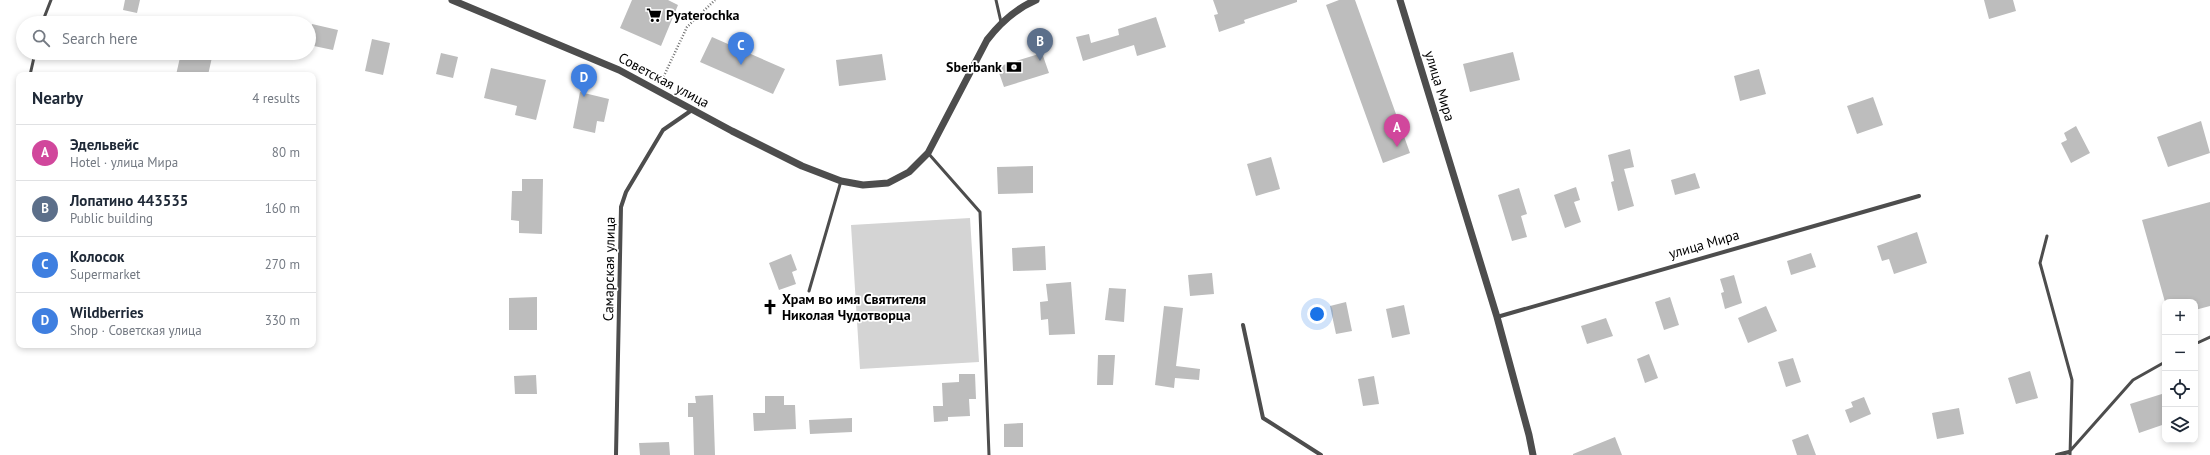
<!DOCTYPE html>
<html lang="en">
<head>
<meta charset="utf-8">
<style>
	:root { --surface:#fff; --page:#f2f2f3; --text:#1f2937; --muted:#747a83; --line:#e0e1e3; --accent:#000 }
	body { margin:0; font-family:"PT Sans",sans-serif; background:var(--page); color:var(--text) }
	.controls { position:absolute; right:12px; bottom:12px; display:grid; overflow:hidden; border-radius:8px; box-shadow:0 2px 6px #0003 }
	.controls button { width:36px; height:36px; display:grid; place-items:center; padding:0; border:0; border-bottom:1px solid var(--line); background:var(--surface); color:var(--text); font:20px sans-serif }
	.you { position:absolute; left:1317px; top:314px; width:14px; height:14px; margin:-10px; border:3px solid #fff; border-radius:50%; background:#1a73e8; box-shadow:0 0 0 6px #1a73e833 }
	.badge { display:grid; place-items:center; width:26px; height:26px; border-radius:50%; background:var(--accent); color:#fff; font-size:13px; font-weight:700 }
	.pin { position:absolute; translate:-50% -33px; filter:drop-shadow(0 1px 2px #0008) }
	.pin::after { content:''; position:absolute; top:21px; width:14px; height:12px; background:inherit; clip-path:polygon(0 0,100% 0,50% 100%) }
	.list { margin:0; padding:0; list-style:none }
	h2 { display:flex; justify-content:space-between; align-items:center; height:52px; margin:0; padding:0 16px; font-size:17px }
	h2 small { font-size:13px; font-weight:400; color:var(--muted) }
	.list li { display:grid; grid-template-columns:26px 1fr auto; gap:12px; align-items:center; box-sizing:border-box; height:56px; padding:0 16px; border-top:1px solid var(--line) }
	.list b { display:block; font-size:15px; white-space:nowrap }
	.list p { margin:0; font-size:13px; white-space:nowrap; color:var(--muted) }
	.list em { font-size:13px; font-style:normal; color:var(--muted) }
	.icon { flex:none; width:22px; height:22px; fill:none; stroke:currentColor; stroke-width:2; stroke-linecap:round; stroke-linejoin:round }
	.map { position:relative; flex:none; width:2210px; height:455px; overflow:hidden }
	.search { position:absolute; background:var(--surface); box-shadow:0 2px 6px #0003; left:16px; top:16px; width:300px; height:44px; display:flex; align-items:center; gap:10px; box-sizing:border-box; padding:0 14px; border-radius:22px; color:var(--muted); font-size:15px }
	.panel { position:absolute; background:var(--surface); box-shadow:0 2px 6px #0003; left:16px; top:72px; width:300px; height:276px; border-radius:8px }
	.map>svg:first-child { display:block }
	.green { fill:#d4d4d4 }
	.building { fill:#bdbdbd }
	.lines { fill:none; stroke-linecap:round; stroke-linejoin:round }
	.path { stroke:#6f6f6f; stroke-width:2.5; stroke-dasharray:1 2; stroke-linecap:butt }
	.service { stroke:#4d4d4d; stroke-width:3 }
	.minor { stroke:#4d4d4d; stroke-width:4 }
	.tertiary { stroke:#4d4d4d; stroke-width:7 }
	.labels { text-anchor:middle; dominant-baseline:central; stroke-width:3.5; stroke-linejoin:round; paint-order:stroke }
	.poi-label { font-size:14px; font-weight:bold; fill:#000; stroke:#fff; text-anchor:start }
	.street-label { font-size:14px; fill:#000; stroke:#fff }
</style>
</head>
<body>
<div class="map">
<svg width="2210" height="455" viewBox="0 0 2210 455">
	<rect width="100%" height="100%" fill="#fff"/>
	<path class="green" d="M970 218 979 362 860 369 851 225Z"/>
	<path class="building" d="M125 0H140L137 13 123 10Z
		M632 0H668L678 5 661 46 620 28Z
		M1213 0H1297V2L1244 20 1245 23 1219 32 1214 15 1218 14Z
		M1339 0H1355L1410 153 1383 163 1326 5Z
		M1984 0H2013L2016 11 1989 19Z
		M1156 17 1166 47 1137 56 1134 45 1083 61 1076 37 1089 34 1091 43 1119 35 1118 29Z
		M312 24 338 30 333 50 309 45Z
		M712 37 785 69 773 94 700 62Z
		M372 39 390 43 383 75 365 71Z
		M1513 52 1520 80 1470 92 1463 64Z
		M181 53H213L208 75H176Z
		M441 53 458 57 453 78 436 74Z
		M1042 53 1049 73 1004 87 997 67Z
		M882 54 886 80 839 86 836 60Z
		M491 68 546 80 536 120 515 115 517 106 484 98Z
		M1759 69 1766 94 1740 101 1734 76Z
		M580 92 609 99 604 122 597 121 595 133 573 128Z
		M1873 97 1883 125 1857 134 1847 106Z
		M2201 121 2210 153 2168 167 2157 137Z
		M2076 126 2090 153 2071 163 2061 143 2067 140 2064 133Z
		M1630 149 1634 167 1624 169 1634 206 1618 211 1611 182 1614 181 1608 155Z
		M1271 157 1280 189 1256 196 1247 164Z
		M1033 166V193L998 194 997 167Z
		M1695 173 1700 188 1675 195 1671 180Z
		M522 179H543L542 234 519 233V221L511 220 512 191H522Z
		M1576 187 1580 200 1574 202 1581 222 1565 228 1554 195Z
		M1519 188 1527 214 1521 216 1527 237 1512 241 1498 195Z
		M2210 202V306L2195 310V302H2165L2142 220Z
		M1917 232 1927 263 1894 274 1889 259 1882 261 1877 246Z
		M1045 246 1046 270 1013 271 1012 248Z
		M1811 253 1816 267 1791 275 1787 261Z
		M791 254 797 270 792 272 796 284 779 290 769 263Z
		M1212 273 1214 294 1190 296 1188 275Z
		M1734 275 1742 303 1725 309 1721 293 1724 292 1720 279Z
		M1071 282 1075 334 1049 335 1048 319 1041 320 1040 302 1048 301 1046 284Z
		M1109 288 1126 289 1124 322 1105 320Z
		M537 297V330H509V298Z
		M1670 297 1679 325 1664 330 1655 302Z
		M1346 302 1352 331 1336 334 1330 306Z
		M1404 305 1410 334 1392 338 1386 309Z
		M1164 306 1183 308 1176 366 1200 369 1199 380 1175 378 1174 388 1155 385Z
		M1766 306 1777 331 1748 343 1738 318Z
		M1606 318 1613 336 1587 344 1581 326Z
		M1649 354 1658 378 1645 383 1637 359Z
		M1098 355H1115L1113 385H1097Z
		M1793 358 1801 382 1786 387 1778 362Z
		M2030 371 2038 398 2016 404 2008 378Z
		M959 374H975L976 399H969L970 416 948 417V421L934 422 933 406H943L942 383 959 382Z
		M536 375 537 394H515L514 376Z
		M1374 376 1379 404 1363 406 1358 379Z
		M2165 393V424L2139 433 2130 404Z
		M713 395 715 455H694L693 417H688V403H696L695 396Z
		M765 396H784V405H795L796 429 754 431 753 413H765Z
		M1864 397 1871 414 1850 423 1845 410 1853 407 1851 402Z
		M1959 408 1964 434 1937 439 1932 413Z
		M852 418V432L810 434 809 420Z
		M1023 423V447H1004V424Z
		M1808 434 1816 455H1797L1792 440Z
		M1615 437 1622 455H1573V454Z
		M669 442 670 455H640L639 443Z"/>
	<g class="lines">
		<path class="path" d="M661 82 687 27 715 0"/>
		<path class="service" d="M996 0 1001 22
			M42 23 51 0
			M30 75 35 53
			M928 153 980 212 989 455
			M2047 236 2040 263 2072 380 2070 455
			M809 291 841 181
			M2195 344 2210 337
			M2070 451 2133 380 2165 362"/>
		<path class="minor" d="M1497 317 1919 196
			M1243 325 1263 418 1321 455
			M616 455 621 207 626 192 663 130 692 110
			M2057 455 2069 452"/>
		<path class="tertiary" d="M452 0 619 70 732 131 802 166 841 181 863 185 888 183 909 172 928 153 987 40C1000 23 1015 9 1036 0
			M1400 0 1497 317 1529 435 1533 455"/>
	</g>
	<defs>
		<g id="supermarket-bare" transform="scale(1.2)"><path d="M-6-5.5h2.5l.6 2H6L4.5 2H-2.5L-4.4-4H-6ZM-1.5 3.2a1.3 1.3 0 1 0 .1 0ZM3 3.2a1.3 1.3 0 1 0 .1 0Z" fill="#000" stroke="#fff" stroke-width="2.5" paint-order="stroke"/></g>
		<g id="bank-bare" transform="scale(1.2)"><path d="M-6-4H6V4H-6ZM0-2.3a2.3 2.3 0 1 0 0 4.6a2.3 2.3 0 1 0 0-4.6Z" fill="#000" stroke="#fff" stroke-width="2.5" paint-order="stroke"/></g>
		<g id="church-bare" transform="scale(1.2)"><path d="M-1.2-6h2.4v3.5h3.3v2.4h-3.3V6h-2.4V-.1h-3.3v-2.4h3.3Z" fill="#000" stroke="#fff" stroke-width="2.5" paint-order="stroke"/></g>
	</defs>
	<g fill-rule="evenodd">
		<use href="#supermarket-bare" x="654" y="15"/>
		<use href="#bank-bare" x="1014" y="67"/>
		<use href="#church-bare" x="770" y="307"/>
	</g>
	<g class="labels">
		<g class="poi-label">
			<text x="666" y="15">Pyaterochka</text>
			<text x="1002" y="67" text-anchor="end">Sberbank</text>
			<text x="782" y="299">Храм во имя Святителя<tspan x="782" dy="16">Николая Чудотворца</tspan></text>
		</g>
		<g class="street-label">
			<text transform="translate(664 80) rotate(28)">Советская улица</text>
			<text transform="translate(1440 86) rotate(73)">улица Мира</text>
			<text transform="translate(1704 244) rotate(-16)">улица Мира</text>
			<text transform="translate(609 269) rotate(-89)">Самарская улица</text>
		</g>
	</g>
</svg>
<div class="controls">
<button>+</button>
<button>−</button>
<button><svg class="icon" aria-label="locate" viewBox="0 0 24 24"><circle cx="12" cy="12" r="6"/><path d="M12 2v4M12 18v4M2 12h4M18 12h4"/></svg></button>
<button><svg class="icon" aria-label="layers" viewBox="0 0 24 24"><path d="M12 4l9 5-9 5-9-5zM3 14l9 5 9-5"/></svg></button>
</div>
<div class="you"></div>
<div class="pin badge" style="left:1397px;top:147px;background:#d1479c">A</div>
<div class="pin badge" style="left:1040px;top:61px;background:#5c6f8a">B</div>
<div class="pin badge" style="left:741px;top:65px;background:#3f7fe0">C</div>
<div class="pin badge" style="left:584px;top:97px;background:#3f7fe0">D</div>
<div class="search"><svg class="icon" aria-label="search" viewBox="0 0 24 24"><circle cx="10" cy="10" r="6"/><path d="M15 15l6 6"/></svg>Search here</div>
<section class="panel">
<h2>Nearby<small>4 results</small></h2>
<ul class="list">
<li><span class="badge" style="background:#d1479c">A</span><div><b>Эдельвейс</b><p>Hotel · улица Мира</p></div><em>80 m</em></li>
<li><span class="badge" style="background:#5c6f8a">B</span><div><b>Лопатино 443535</b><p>Public building</p></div><em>160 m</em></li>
<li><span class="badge" style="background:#3f7fe0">C</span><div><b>Колосок</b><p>Supermarket</p></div><em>270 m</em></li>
<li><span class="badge" style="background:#3f7fe0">D</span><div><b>Wildberries</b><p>Shop · Советская улица</p></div><em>330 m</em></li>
</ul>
</section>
</div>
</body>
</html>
